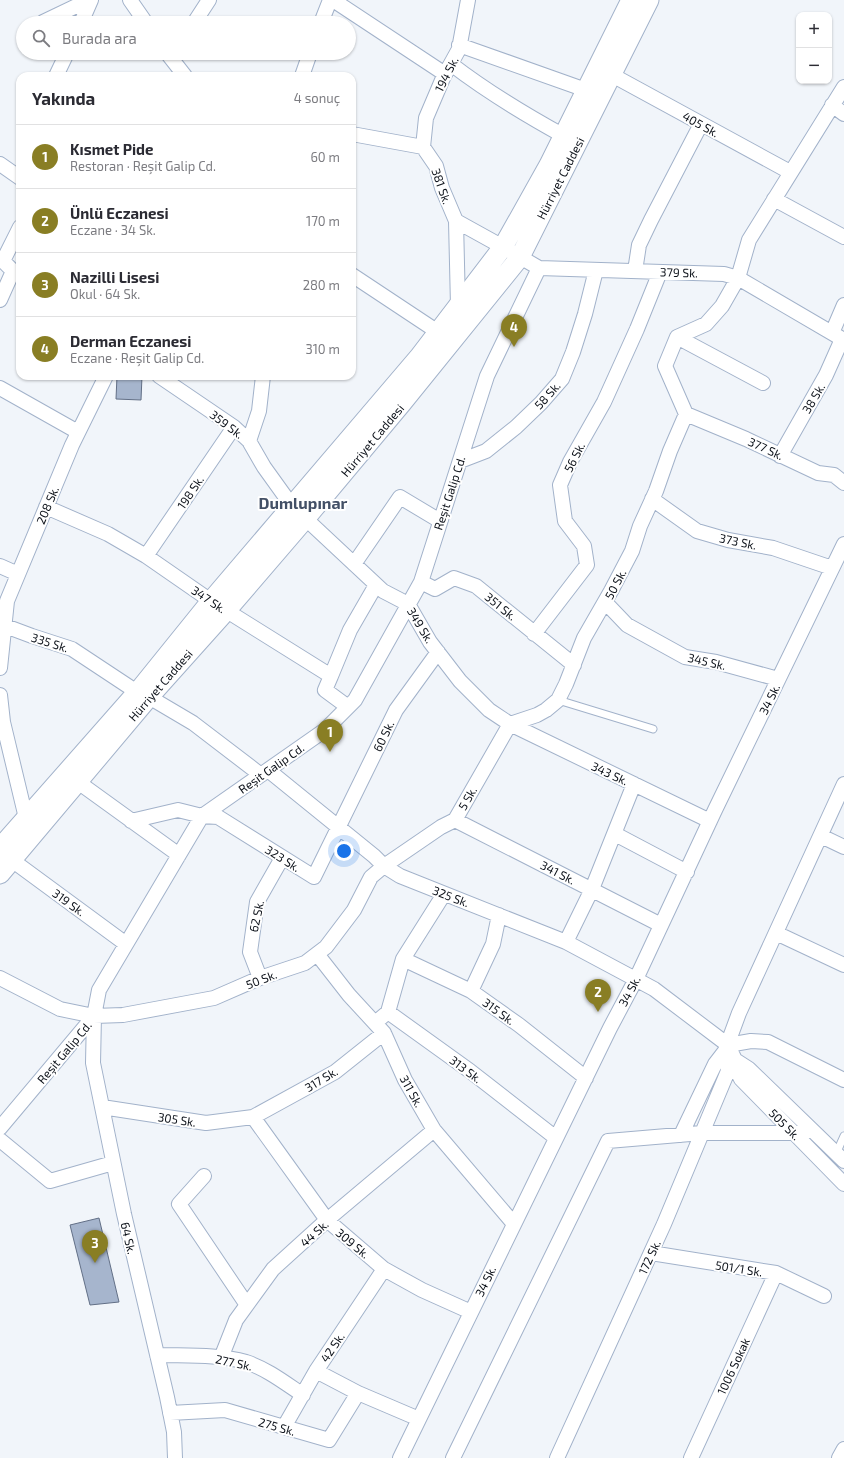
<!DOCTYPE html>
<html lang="tr">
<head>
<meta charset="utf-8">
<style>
	:root { --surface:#fff; --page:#f2f2f3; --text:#2b2b33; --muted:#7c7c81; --line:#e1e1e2; --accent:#897e24 }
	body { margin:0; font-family:"Exo 2",sans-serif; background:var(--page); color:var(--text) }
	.controls { position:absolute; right:12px; top:12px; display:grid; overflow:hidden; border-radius:8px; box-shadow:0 1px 3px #0004 }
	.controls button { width:36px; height:36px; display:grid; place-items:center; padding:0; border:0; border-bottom:1px solid var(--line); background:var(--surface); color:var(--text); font:20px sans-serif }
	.you { position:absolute; left:344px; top:851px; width:14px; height:14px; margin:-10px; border:3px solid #fff; border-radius:50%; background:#1a73e8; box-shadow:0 0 0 6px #1a73e833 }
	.badge { display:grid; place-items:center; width:26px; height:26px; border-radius:50%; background:var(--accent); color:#fff; font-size:13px; font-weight:700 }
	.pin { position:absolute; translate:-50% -33px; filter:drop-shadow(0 1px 2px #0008) }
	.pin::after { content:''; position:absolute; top:21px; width:14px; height:12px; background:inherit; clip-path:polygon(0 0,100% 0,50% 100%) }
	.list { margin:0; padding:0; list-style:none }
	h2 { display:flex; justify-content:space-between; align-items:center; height:52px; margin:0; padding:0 16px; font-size:17px }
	h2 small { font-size:13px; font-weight:400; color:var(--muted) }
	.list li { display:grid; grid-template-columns:26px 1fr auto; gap:12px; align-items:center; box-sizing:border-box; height:64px; padding:0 16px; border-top:1px solid var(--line) }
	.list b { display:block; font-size:15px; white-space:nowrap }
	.list p { margin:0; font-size:13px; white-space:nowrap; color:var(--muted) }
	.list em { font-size:13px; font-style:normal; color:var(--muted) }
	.icon { flex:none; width:22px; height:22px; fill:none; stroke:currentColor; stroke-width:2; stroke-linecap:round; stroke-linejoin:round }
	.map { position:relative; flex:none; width:844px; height:1458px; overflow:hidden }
	.search { position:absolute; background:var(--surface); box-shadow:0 1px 3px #0004; left:16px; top:16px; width:340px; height:44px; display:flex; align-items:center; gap:10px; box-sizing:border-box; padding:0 14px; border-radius:22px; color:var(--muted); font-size:15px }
	.panel { position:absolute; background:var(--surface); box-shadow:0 1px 3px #0004; left:16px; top:72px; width:340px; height:308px; border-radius:12px }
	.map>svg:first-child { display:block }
	.building { fill:#a6b5cd; stroke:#626f86 }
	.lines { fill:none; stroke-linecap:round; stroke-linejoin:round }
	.lane-casing { stroke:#a2b2ca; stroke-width:9 }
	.street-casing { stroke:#a2b2ca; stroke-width:16 }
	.secondary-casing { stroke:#a2b2ca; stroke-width:21 }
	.lane { stroke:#fff; stroke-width:7 }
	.street { stroke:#fff; stroke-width:14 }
	.secondary { stroke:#fff; stroke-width:19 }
	.labels { text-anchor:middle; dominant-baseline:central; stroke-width:4; stroke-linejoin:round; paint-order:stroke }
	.street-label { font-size:12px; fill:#0c1119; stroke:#fff }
	.district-label { font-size:16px; font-weight:bold; fill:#435066; stroke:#fff }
</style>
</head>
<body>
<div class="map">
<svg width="844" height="1458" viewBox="0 0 844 1458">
	<rect width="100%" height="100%" fill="#f1f5fa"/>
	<path class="building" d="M117 376H142L141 400 116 399Z
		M99 1218 119 1302 90 1305 70 1225Z"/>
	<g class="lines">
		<g class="lane-casing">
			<path id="lane" d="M558 700 653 729
				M836 1154 844 1136"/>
		</g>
		<g class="street-casing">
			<path id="street" d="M130 0 146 23
				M333 0 445 74
				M43 22 89 0
				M81 23 91 0
				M194 23 209 0
				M321 23 330 0
				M459 45 586 90
				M167 53 185 76
				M451 64C486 91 524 114 564 136
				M612 75 790 172
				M56 76 67 53
				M302 76 310 53
				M832 105 844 114
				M352 134 423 147 436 166 442 188 456 221 503 247 539 268 724 274 738 278 844 340
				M423 147 426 118 443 78 459 49 468 0
				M0 164 20 178
				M774 199 844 237
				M456 221 458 306
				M635 271 639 245 651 220 701 124
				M352 275 438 332
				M0 300 13 271 3 261 20 227
				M832 333 844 305
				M677 337 763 383
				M159 376 234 427 249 441 264 467 292 506 383 591 408 604 430 642 460 681 489 710 510 724 710 821
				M0 388 78 432
				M686 414 665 366 677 337 706 324 722 306 738 278 749 240 844 87
				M686 414 746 439 818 473 834 475 844 483
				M249 441 259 411 263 376
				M780 456 826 375 842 339
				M460 461 486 451 516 427 541 403 562 379 573 352 585 314 596 270
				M652 499 697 531 728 540 773 548 832 568
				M46 507 108 534 146 556 211 601 331 676 325 690 348 707
				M146 556 234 427
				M354 564 400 497 440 521
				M0 566 18 574
				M421 582 435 589 454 578 476 586 574 665
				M605 602 627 625 685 657 716 662 778 679
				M0 624 32 636 72 649 137 692 149 697 193 723 261 775
				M534 634 587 565 584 546 565 521 560 485 570 462 604 402 637 329 660 272
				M0 668 7 601 72 445 106 376
				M331 676 350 630 376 585
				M0 695 3 722 26 818
				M510 724 537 715 546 710 558 700 566 684 584 638 611 591 632 551 640 526 656 491 670 451 686 414
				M268 770 374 856 384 866 400 876 566 942 654 989 728 1045 735 1060 736 1069 741 1079 844 1184
				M78 782 179 855
				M455 820 661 925
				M131 821 178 810 202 816 218 817 314 877 396 710 438 652
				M615 834 687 872
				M821 836 844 847
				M5 855 126 944
				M776 933 844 965
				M566 942 592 889 634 784
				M317 954 349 995 384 1033 405 1080 434 1130 514 1224
				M403 959 471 991 519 1025 586 1078
				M0 978 60 1009 94 1016 123 1015 214 998 260 978 305 963 326 947 354 910 371 877 384 866 441 827 455 820 510 724
				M260 978 250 952 257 902 282 858
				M471 991 493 944 499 915
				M388 1012 403 959 444 894
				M94 1016 93 1063 124 1214 167 1397 174 1432 175 1458
				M375 1023 388 1012 470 1071 556 1138
				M728 1045 751 1041 768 1042 844 1080
				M735 1060 749 1069 844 1161
				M102 1107 206 1123 253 1117 335 1072 384 1033
				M253 1117 327 1220 384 1269 422 1290 471 1312
				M0 1128 94 1016 99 990 202 816 325 730 355 700 421 582 487 376 539 268
				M681 1135 715 1064 725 1051 739 1013 844 784
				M0 1140 50 1181 113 1163
				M204 1176 179 1204 247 1305
				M651 1253 776 1273 824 1296
				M157 1355C186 1356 218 1354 246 1362 267 1369 285 1383 303 1395
				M221 1358 236 1320 273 1269 327 1220 434 1130
				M316 1371 358 1393 419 1419
				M170 1413 225 1410 329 1440 358 1393
				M284 1427 316 1371 384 1269
				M400 1458 610 1028 636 979 715 810 844 544
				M453 1458 608 1141 702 1133H794L812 1130
				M557 1458 664 1224 728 1071 726 1055
				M691 1458 776 1273
				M839 1458 844 1449"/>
		</g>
		<g class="secondary-casing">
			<path id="secondary" d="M0 848 140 689 211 601 419 357 503 247 549 165 631 0
				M0 874 149 697 226 611 305 519 402 403 520 257 649 0"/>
		</g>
		<use href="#lane" class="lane"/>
		<use href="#street" class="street"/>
		<use href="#secondary" class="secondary"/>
	</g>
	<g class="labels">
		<g class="street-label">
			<text transform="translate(446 74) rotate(-63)">194 Sk.</text>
			<text transform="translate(701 124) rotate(29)">405 Sk.</text>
			<text transform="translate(560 178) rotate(-63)">Hürriyet Caddesi</text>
			<text transform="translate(442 186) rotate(71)">381 Sk.</text>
			<text transform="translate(679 272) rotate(2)">379 Sk.</text>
			<text transform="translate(547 395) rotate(-48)">58 Sk.</text>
			<text transform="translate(813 398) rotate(-59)">38 Sk.</text>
			<text transform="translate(227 424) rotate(37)">359 Sk.</text>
			<text transform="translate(372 440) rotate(-50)">Hürriyet Caddesi</text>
			<text transform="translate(766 448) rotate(25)">377 Sk.</text>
			<text transform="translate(574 457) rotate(-63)">56 Sk.</text>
			<text transform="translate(190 492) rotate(-56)">198 Sk.</text>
			<text transform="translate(449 493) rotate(-72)">Reşit Galip Cd.</text>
			<text transform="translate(47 505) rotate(-67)">208 Sk.</text>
			<text transform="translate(738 541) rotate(12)">373 Sk.</text>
			<text transform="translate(615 584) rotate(-62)">50 Sk.</text>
			<text transform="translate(209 599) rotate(34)">347 Sk.</text>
			<text transform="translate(501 606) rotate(39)">351 Sk.</text>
			<text transform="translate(421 625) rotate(59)">349 Sk.</text>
			<text transform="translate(50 642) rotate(18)">335 Sk.</text>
			<text transform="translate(707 661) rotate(13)">345 Sk.</text>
			<text transform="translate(160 685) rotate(-49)">Hürriyet Caddesi</text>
			<text transform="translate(769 699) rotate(-64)">34 Sk.</text>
			<text transform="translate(383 736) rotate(-64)">60 Sk.</text>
			<text transform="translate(271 768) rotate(-35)">Reşit Galip Cd.</text>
			<text transform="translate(610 773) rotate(25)">343 Sk.</text>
			<text transform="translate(467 798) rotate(-60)">5 Sk.</text>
			<text transform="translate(283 858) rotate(32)">323 Sk.</text>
			<text transform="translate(558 872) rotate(27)">341 Sk.</text>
			<text transform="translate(451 896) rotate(21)">325 Sk.</text>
			<text transform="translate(69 902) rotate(36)">319 Sk.</text>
			<text transform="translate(256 916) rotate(-78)">62 Sk.</text>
			<text transform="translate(261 979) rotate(-21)">50 Sk.</text>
			<text transform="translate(629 991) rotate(-62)">34 Sk.</text>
			<text transform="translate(499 1011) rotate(36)">315 Sk.</text>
			<text transform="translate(64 1052) rotate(-50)">Reşit Galip Cd.</text>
			<text transform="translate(466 1069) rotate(37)">313 Sk.</text>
			<text transform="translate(321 1079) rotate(-31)">317 Sk.</text>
			<text transform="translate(412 1091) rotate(61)">311 Sk.</text>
			<text transform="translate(177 1119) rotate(9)">305 Sk.</text>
			<text transform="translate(785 1124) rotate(45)">505 Sk.</text>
			<text transform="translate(314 1233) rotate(-42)">44 Sk.</text>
			<text transform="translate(129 1238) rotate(77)">64 Sk.</text>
			<text transform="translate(353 1243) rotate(40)">309 Sk.</text>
			<text transform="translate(649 1257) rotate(-65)">172 Sk.</text>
			<text transform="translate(739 1268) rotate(9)">501/1 Sk.</text>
			<text transform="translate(485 1281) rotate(-64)">34 Sk.</text>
			<text transform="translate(332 1347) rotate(-56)">42 Sk.</text>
			<text transform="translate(234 1362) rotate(12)">277 Sk.</text>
			<text transform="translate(733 1366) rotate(-65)">1006 Sokak</text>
			<text transform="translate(277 1426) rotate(16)">275 Sk.</text>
		</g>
		<g class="district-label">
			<text x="303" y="502">Dumlupınar</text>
		</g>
	</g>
</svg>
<div class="controls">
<button>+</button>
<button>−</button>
</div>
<div class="you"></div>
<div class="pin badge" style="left:330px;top:752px">1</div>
<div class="pin badge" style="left:598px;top:1012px">2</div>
<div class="pin badge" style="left:95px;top:1263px">3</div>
<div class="pin badge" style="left:514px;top:347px">4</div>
<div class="search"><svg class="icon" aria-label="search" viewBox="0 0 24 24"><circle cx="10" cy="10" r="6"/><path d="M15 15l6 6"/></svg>Burada ara</div>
<section class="panel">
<h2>Yakında<small>4 sonuç</small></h2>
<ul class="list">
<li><span class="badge">1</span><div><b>Kısmet Pide</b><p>Restoran · Reşit Galip Cd.</p></div><em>60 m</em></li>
<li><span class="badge">2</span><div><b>Ünlü Eczanesi</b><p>Eczane · 34 Sk.</p></div><em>170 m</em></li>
<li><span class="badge">3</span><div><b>Nazilli Lisesi</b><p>Okul · 64 Sk.</p></div><em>280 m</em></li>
<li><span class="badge">4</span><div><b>Derman Eczanesi</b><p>Eczane · Reşit Galip Cd.</p></div><em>310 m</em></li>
</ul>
</section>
</div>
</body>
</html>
